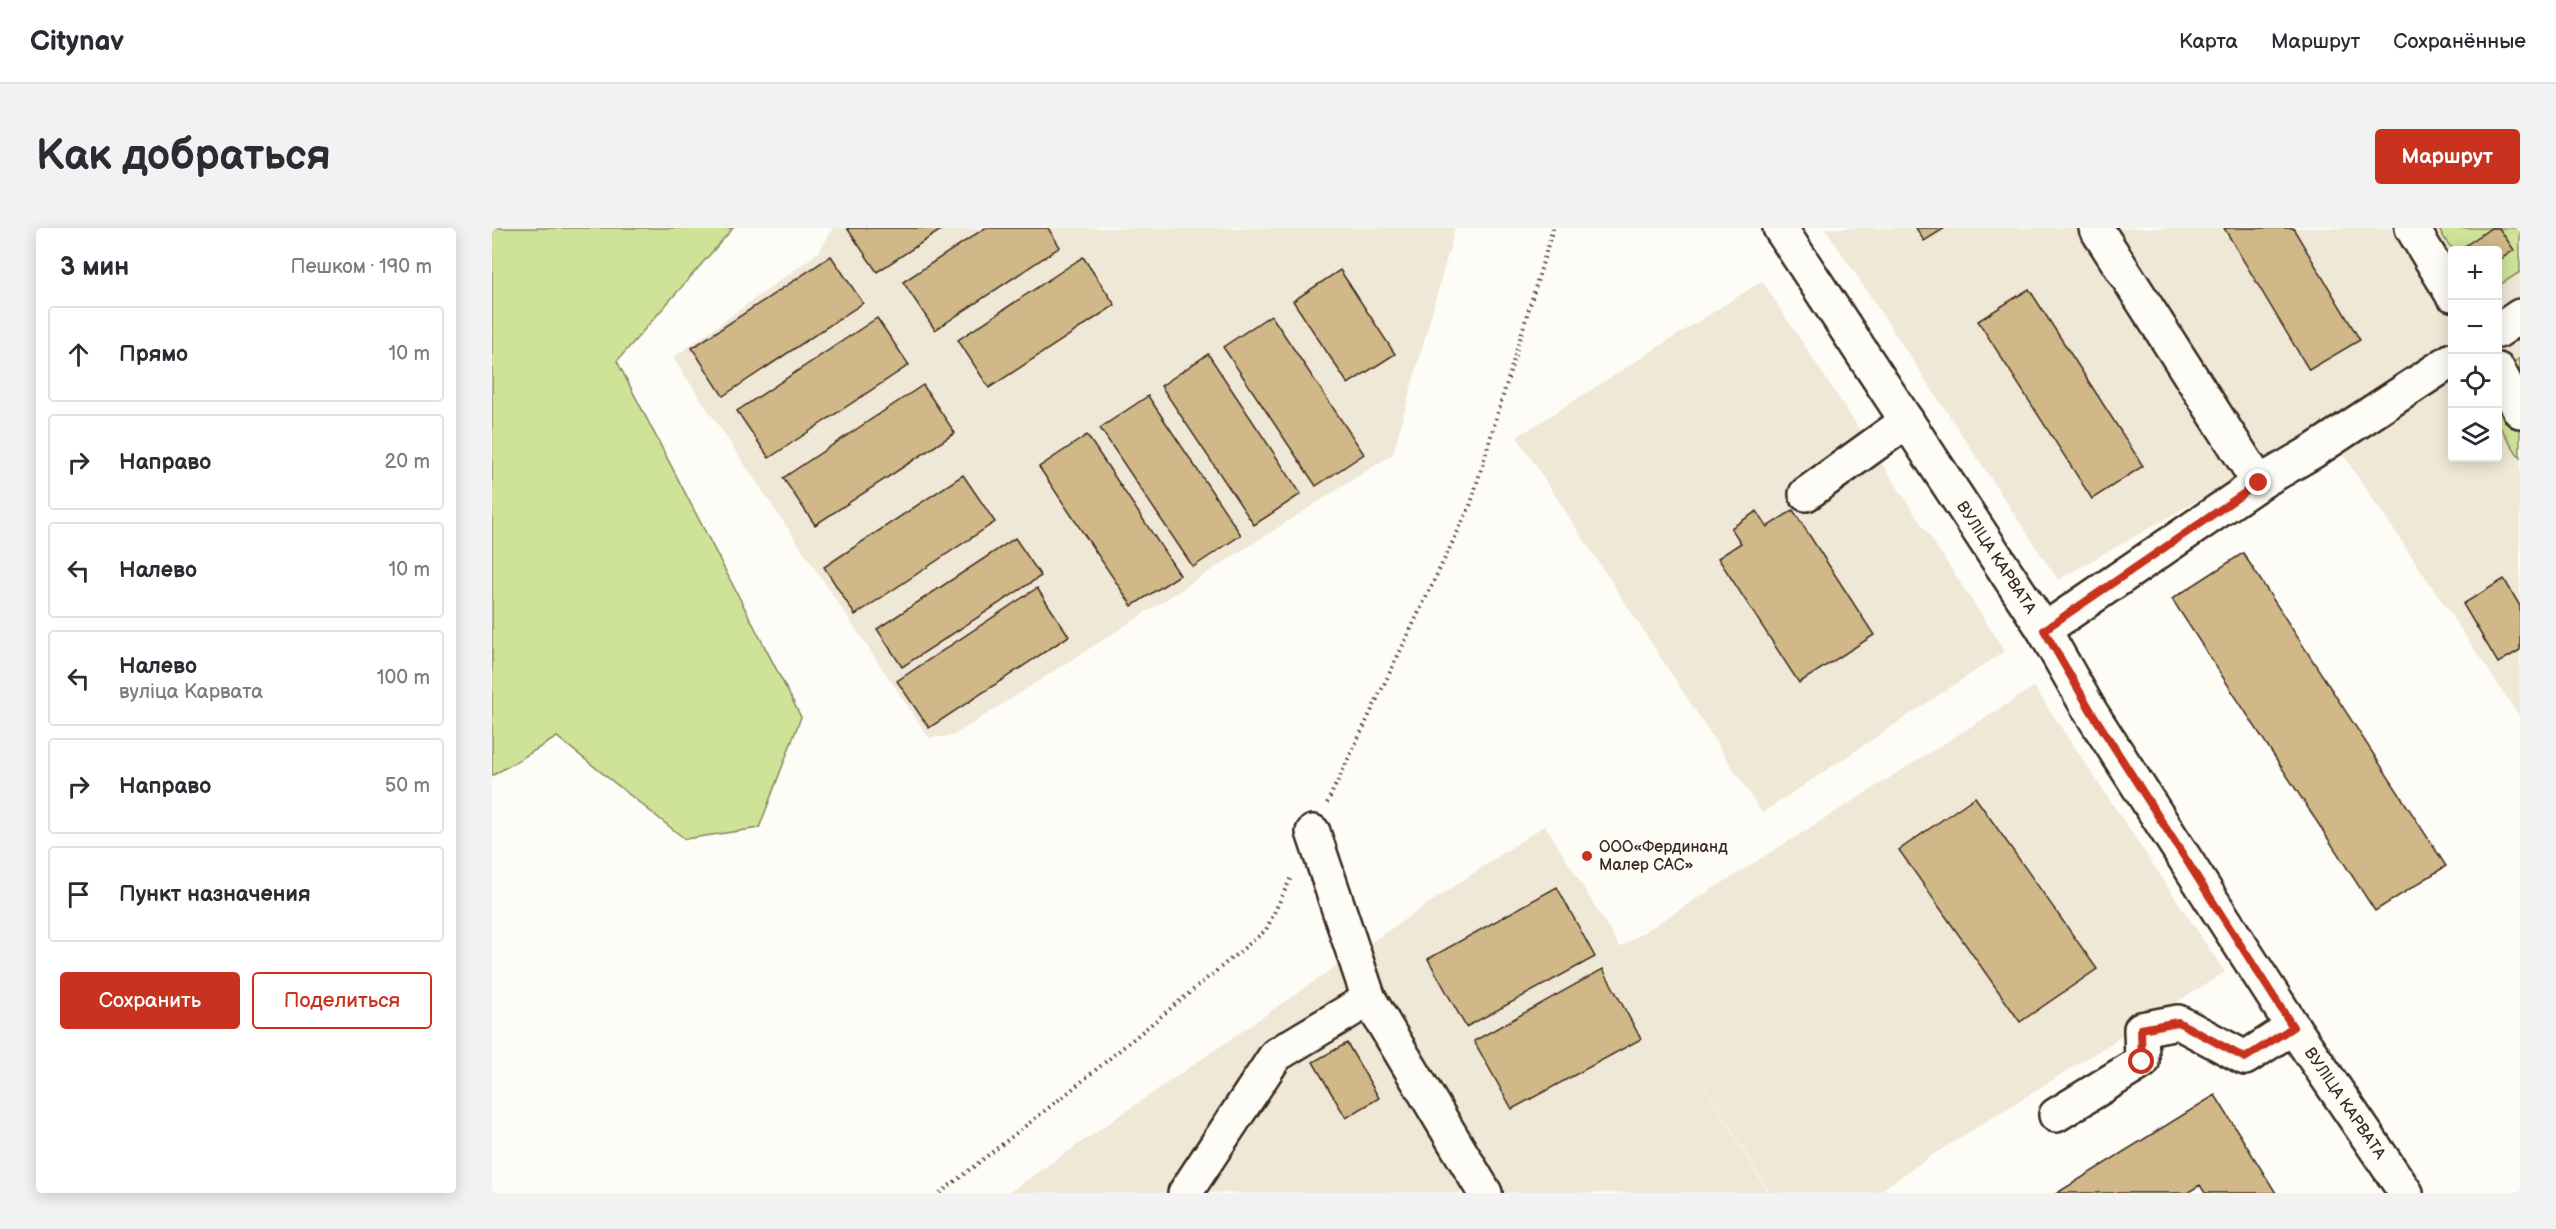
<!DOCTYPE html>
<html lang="ru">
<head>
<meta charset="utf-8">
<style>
	:root { --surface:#fff; --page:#f2f2f3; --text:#2b2b33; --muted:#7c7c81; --line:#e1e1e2; --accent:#c8321e }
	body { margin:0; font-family:"Balsamiq Sans",sans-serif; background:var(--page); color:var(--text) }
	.controls { position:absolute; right:18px; top:18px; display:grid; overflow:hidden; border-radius:6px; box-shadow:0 3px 15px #0003 }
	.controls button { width:54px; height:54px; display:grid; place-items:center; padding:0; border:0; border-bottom:2px solid var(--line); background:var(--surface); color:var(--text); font:30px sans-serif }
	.stop { position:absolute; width:18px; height:18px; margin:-14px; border:4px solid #c8321e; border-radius:50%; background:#fff }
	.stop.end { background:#c8321e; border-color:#fff; box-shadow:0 2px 6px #0008 }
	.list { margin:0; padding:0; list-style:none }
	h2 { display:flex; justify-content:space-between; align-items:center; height:78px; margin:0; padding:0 24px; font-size:26px }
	h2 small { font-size:20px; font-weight:400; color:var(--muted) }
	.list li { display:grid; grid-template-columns:39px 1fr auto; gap:18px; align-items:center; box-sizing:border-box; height:96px; margin:0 12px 12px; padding:0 12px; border:2px solid var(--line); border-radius:6px }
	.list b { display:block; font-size:22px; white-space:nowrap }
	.list p { margin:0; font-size:20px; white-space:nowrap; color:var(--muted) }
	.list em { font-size:20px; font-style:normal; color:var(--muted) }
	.actions { display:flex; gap:12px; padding:18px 24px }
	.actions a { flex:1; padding:14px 0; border:2px solid var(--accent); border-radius:6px; text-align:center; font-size:21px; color:var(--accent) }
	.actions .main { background:var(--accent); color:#fff }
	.icon { flex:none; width:33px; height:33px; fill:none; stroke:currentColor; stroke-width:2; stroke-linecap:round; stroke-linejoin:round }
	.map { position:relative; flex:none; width:2028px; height:965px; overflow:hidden; border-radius:6px }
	header { display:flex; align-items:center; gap:36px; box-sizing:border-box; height:84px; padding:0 30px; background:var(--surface); border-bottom:2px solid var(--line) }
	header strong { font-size:28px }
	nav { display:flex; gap:33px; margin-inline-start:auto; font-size:21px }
	.intro { display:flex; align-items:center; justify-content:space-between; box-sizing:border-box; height:144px; padding:0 36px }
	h1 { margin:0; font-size:42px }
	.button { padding:15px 27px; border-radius:6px; background:var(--accent); color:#fff; font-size:21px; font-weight:700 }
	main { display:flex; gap:36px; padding:0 36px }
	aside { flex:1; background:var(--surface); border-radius:6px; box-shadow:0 3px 15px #0003 }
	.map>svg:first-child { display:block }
	.built { fill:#f0e8d6; fill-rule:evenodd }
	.green { fill:#cfe398; stroke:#85865b; stroke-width:1.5 }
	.building { fill:#d1b888; stroke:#3b2a1e; stroke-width:1.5 }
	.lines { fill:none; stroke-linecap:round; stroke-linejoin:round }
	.minor-casing { stroke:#3b2a1e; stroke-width:38 }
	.path { stroke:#3b2a1e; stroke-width:4; stroke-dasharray:1.5 4.5; stroke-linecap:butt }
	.minor { stroke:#fdfcf7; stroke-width:33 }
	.route { stroke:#c8321e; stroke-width:8 }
	.poi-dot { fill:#c8321e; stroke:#fdfcf7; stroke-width:2 }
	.labels { text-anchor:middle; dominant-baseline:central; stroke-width:4.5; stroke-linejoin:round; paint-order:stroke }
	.street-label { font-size:16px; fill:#3b2a1e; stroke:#fdfcf7 }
	.poi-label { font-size:16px; fill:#3b2a1e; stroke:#fdfcf7; text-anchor:start }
</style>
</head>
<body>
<header>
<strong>Citynav</strong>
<nav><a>Карта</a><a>Маршрут</a><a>Сохранённые</a></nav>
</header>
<div class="intro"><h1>Как добраться</h1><a class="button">Маршрут</a></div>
<main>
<aside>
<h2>3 мин<small>Пешком · 190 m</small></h2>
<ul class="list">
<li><svg class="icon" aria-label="ahead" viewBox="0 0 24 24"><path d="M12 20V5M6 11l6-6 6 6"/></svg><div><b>Прямо</b></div><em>10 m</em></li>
<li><svg class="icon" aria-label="right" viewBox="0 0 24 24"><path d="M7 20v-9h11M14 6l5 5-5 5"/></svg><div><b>Направо</b></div><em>20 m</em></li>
<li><svg class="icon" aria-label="left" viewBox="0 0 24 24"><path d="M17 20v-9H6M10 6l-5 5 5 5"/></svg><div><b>Налево</b></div><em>10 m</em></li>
<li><svg class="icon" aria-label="left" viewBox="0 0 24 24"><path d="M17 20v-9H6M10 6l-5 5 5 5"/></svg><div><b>Налево</b><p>вуліца Карвата</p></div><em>100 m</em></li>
<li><svg class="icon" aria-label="right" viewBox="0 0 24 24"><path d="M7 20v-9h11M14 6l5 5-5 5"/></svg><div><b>Направо</b></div><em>50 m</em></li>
<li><svg class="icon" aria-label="arrive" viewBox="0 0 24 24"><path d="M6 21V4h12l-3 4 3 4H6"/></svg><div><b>Пункт назначения</b></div></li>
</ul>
<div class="actions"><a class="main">Сохранить</a><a>Поделиться</a></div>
</aside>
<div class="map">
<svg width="2028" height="965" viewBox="0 0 2028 965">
	<rect width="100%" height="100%" fill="#fdfcf7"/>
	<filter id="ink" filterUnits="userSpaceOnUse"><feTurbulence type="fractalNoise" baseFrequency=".0167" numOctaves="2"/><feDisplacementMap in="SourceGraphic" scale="12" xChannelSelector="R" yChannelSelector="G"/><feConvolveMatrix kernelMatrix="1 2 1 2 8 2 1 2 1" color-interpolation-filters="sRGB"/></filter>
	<g filter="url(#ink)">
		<path class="built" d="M341 0H963L901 226 461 508 437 510 181 130 327 24Z
			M1333 0H2028V489L1833 200 1566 352ZM1960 22H2006V230H1960Z
			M1270 53 1513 423 1270 585 1025 209Z
			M1542 459 1733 744 1439 928 1385 965H1278L1159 770 1277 965H516L860 727 1053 597 1128 719Z"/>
		<path class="green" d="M0 0H241L125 133 309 489 267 600 193 611 65 509 0 548Z
			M1946 0H2028V44L2006 58V22H1963L1956 16Z
			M2028 130V230L2006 196V145Z"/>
		<path class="building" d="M355 0H452L385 44Z
			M493 0H556L568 19 443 102 411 54Z
			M1424 0H1453L1432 13Z
			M1732 0H1801L1868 112 1817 142Z
			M1999 0H2007L2022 22 2006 33V22H1972L1970 20Z
			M339 28 371 75 231 168 200 120Z
			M591 29 623 77 497 160 466 112Z
			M848 42 903 126 856 156 801 73Z
			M1537 61 1651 238 1600 271 1486 93Z
			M779 87 872 226 824 258 731 119Z
			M385 90 417 137 277 230 245 183Z
			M716 126 809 266 762 297 669 158Z
			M431 157 463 205 323 297 291 250Z
			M656 168 749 307 701 339 608 200Z
			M595 207 688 347 640 378 547 239Z
			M471 247 503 294 363 387 332 339Z
			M1301 282 1382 407 1307 455 1226 330 1249 315 1239 300 1265 283 1275 299Z
			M523 310 549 348 410 439 385 401Z
			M1751 325 1954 638 1883 683 1680 371Z
			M2012 351 2028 378V422L2006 435 1971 376Z
			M545 360 577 408 437 500 405 453Z
			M1483 569 1605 741 1528 794 1407 622Z
			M1065 659 1103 729 974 799 936 731Z
			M1111 741 1149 811 1020 881 982 813Z
			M855 815 887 870 854 890 821 834Z
			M1723 867 1784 965H1713L1708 957 1695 965H1565Z"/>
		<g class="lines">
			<g class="minor-casing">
				<g id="minor">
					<path id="s1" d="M1288 0 1552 402 1598 483 1801 799 1914 965"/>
					<path d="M1604 0 1767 255"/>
					<path d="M1920 0 1960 66"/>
					<path d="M2006 103 2028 88"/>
					<path d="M2006 142 2028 183"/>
					<path d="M1314 266 1415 193"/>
					<path d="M1552 402 1767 255 1820 224 1960 132"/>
					<path d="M821 604 877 771 993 965"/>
					<path d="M1564 887 1650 834 1649 801 1686 794 1753 830 1801 799"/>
					<path d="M693 965 784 827 877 771"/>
				</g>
			</g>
			<path class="path" d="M835 575 978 278 1061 0
				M448 965 578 863 774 702 800 647"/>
			<use href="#minor" class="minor"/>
		</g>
	</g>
	<g class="lines" filter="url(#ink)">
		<path class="route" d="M1650 834 1649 801 1686 794 1753 830 1801 799 1599 483 1552 402 1767 255"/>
	</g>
	<circle class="poi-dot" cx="1095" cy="628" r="6"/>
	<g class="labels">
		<g class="street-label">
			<text stroke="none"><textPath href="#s1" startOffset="394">ВУЛІЦА КАРВАТА</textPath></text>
			<text stroke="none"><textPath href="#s1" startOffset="1042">ВУЛІЦА КАРВАТА</textPath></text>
		</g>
		<g class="poi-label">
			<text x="1107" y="619">ООО«Фердинанд<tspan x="1107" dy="18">Малер САС»</tspan></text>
		</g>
	</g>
</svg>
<div class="controls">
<button>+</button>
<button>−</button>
<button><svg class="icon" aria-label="locate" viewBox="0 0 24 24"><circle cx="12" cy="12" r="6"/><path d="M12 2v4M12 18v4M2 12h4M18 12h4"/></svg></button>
<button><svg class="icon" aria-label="layers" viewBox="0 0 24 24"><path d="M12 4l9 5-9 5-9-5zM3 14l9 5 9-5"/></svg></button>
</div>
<div class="stop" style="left:1650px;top:834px"></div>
<div class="stop end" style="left:1767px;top:255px"></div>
</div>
</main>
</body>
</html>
